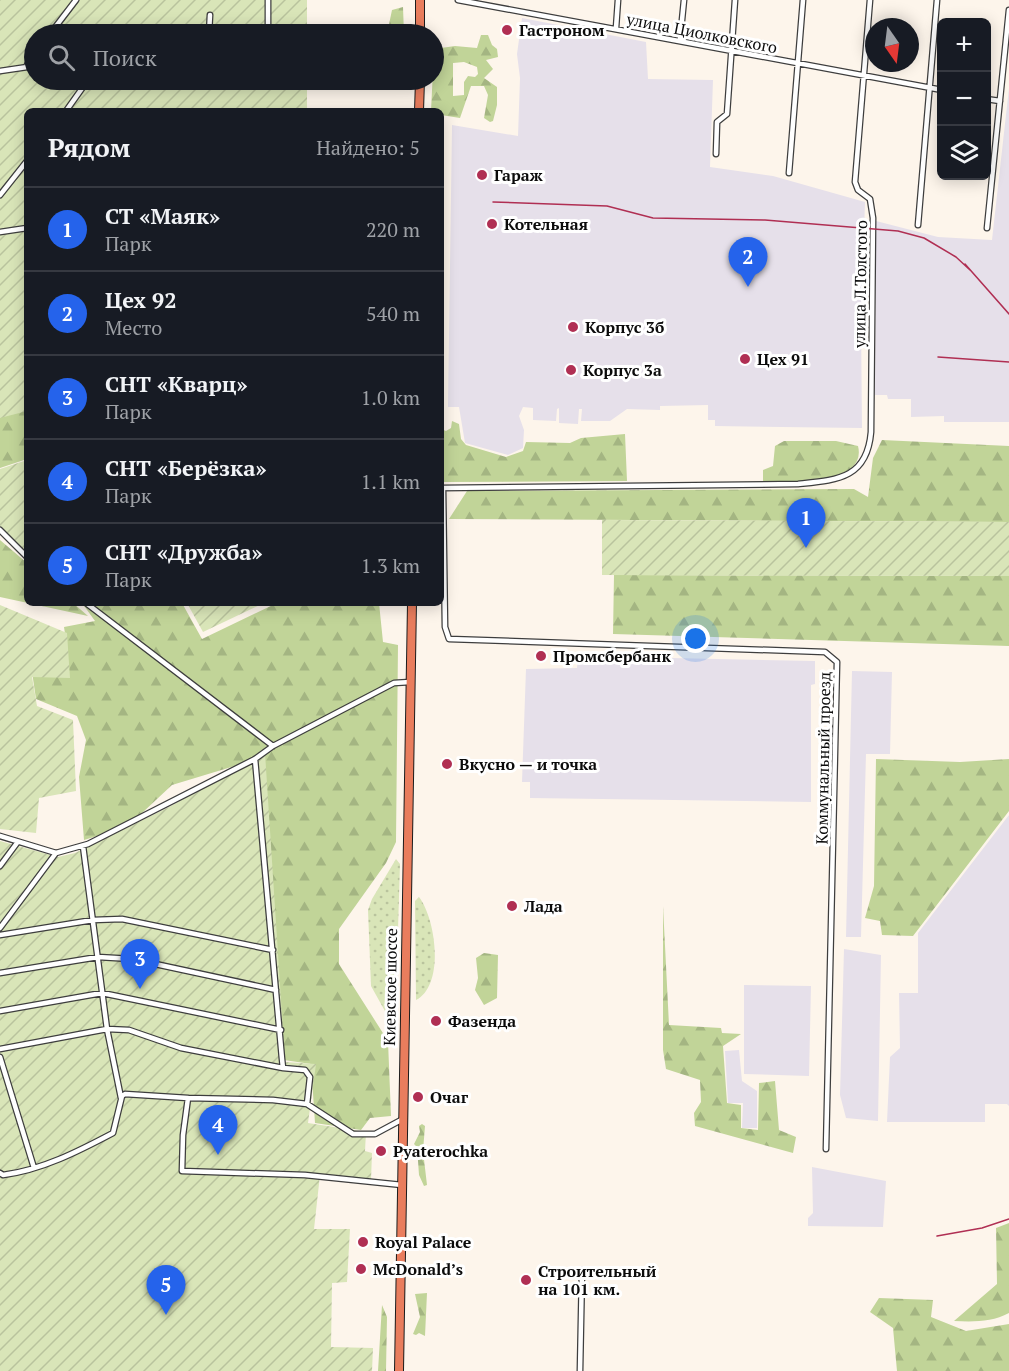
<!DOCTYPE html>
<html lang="ru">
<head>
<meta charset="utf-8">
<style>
	:root { --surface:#171b24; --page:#242831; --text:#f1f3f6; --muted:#9ea1a6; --line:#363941; --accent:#2563eb }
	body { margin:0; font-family:"PT Serif",serif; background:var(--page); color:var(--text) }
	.controls { position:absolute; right:18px; top:18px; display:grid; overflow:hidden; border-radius:9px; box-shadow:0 3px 15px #0003 }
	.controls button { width:54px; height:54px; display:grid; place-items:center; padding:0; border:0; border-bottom:2px solid var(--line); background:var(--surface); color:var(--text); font:30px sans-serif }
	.compass { position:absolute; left:865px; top:18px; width:54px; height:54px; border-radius:50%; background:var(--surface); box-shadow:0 3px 15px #0003; rotate:166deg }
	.you { position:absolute; left:696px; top:639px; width:21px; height:21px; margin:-15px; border:4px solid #fff; border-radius:50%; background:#1a73e8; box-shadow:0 0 0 9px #1a73e833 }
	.badge { display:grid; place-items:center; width:39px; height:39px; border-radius:50%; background:var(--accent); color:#fff; font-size:20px; font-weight:700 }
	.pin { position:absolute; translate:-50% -50px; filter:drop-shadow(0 2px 3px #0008) }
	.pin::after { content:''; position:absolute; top:32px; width:21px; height:18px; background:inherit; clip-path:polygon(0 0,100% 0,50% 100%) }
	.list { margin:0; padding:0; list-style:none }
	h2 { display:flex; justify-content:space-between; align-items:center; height:78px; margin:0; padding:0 24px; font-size:26px }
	h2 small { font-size:20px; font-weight:400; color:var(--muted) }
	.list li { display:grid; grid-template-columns:39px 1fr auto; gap:18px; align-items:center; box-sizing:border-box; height:84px; padding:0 24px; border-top:2px solid var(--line) }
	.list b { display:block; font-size:22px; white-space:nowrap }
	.list p { margin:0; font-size:20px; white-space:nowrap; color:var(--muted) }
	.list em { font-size:20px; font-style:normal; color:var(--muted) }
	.icon { flex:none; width:33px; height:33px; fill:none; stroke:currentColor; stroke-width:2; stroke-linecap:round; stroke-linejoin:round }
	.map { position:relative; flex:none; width:1009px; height:1371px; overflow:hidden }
	.search { position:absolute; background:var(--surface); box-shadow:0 3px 15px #0003; left:24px; top:24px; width:420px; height:66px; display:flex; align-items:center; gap:15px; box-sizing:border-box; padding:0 21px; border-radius:33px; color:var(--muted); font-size:22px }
	.panel { position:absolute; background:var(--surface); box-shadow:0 3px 15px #0003; left:24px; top:108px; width:420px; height:498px; border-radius:9px }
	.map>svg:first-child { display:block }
	.industrial { fill:#e6e0ea }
	.grass { fill:url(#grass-dots) }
	.forest { fill:url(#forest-firs); fill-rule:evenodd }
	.garden { fill:url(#garden-furrows) }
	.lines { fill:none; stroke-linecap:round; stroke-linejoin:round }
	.street-casing { stroke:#3e3e3e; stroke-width:7 }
	.highway-casing { stroke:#1c1c1c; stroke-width:10 }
	.street { stroke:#fff; stroke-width:4.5 }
	.highway { stroke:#e97d5d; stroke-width:8 }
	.rail { stroke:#b02f53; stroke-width:1.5 }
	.poi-dot { fill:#b02f53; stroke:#fff; stroke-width:2 }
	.labels { text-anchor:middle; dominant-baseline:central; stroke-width:6; stroke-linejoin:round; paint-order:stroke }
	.poi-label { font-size:16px; font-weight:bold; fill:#0b0b0b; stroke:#fff; text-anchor:start }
	.street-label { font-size:16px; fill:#0b0b0b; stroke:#fff }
</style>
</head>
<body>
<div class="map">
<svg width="1009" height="1371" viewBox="0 0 1009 1371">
	<defs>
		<pattern id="grass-dots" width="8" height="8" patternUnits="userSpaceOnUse" patternTransform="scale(1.5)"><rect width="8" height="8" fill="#d9e5b8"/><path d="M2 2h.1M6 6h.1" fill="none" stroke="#b9c39d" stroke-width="1.8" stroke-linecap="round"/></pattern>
		<pattern id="forest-firs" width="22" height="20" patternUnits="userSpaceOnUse" patternTransform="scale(1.5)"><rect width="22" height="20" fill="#c1d498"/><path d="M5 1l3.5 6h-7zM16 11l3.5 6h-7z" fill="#a4b582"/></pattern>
		<pattern id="garden-furrows" width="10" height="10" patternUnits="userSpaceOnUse" patternTransform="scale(1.5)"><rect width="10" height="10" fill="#d9e5b8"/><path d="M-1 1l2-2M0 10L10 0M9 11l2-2" fill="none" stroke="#b9c39d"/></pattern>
	</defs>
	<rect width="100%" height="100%" fill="#fdf5eb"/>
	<path class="industrial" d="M522 18 646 42 648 79 713 80 710 167 773 176 865 202 861 320 862 428 715 426V420H708V405L660 406V410L627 409 610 421H581L582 409H579L578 424 559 423V408L557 409 556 421 533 420V408L523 407 519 416 524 430 523 448 508 455 465 443 459 407H448L452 125 518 136 520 78 517 54Z
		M1009 88V422H944V416L911 417V399H888L887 395H875L876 221 938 237 992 240Z
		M578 656 815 661V684L811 685V802L530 798V782H522L526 669 577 668Z
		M852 671 892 672 890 754H866L861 937H846Z
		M1009 815V1106L1007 1104H985V1122H887L890 1057 900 1048 899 993H918V933Z
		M844 949 881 955 878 1121 846 1118 840 1095Z
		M744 985 811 986 809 1076 744 1074Z
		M739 1050 742 1081 757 1091V1128H742L743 1103H728L725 1051Z
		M812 1167 886 1181 883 1227 808 1226V1218L813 1213Z"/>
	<path class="grass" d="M396 859 400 864 395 1029 371 986 368 910 372 899Z
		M419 897C436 919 445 985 416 1000L415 901Z"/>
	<path class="forest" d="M403 7 404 34H387L392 10Z
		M481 35H488L492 45 497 49 498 57 486 60 493 69 484 78 497 87V105L493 121 490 122 484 118 488 95 484 86H471L460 118 441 115V111H431L434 49 455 46 477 48ZM464 62 477 67 478 74 475 77 468 76 464 82V95L453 96V63Z
		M27 407V459L0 468V414Z
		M452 421 459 424 461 439 466 445 506 457 523 451 526 442 570 443 581 438 625 434 627 481 441 482V429L446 431 451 428Z
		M882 440 1009 446V522L449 519 467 491 854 489 868 497 873 458Z
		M784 441H836L858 446C868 486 787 482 763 481V470L773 466 775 446Z
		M0 540 27 563V603H73L88 616 0 597Z
		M614 575 1009 576V646L613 634Z
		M82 603H182L202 639 277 603H379L383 642 398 645 396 842 386 863 339 929V964L388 1041 391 1116 370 1118 361 1130 315 1123 311 1064 284 1060 261 758 172 785 127 827 84 840 79 777 86 740 77 716 36 699 32 672 67 647 64 627 95 621Z
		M876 759 960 762 1009 759V811L913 936 882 935 880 921 865 918 874 886Z
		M663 906 669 1025 721 1028 722 1033 741 1034 723 1046 727 1103 741 1105V1128L758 1130 759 1083 775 1081 779 1130 796 1137 793 1153 695 1126 694 1113 701 1102 700 1080 666 1069 663 1050Z
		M484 953 498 955 497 998 484 1005 475 990 478 978 476 958Z
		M422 1124 425 1126 423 1151 427 1185 424 1186 419 1175 417 1147 414 1144 420 1132 419 1126Z
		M1009 1223V1313C992 1322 974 1322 954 1321L997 1284 996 1228Z
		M427 1293 425 1336 419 1333 416 1335 413 1334 420 1317 415 1294Z
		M879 1298 933 1300 931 1317 966 1331 1009 1324V1371H897L893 1328 870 1312Z
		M382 1305 387 1317 386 1371H378Z"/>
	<path class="garden" d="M0 0H307V34H34V80H307V111H27V411L0 418Z
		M27 460V555L0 528V469Z
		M602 520 1009 522V576L602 575Z
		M187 603H264L203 632Z
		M0 605 67 633 70 678 32 677 37 706 73 720 76 791 39 798 36 833 0 829Z
		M265 753 285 1062 316 1064 308 1123 366 1132 365 1151 372 1153 371 1180 320 1175 314 1229H350L347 1282 332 1283 331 1347 373 1348 372 1371H0V841L58 857 75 853 169 807Z"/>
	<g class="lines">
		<g class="street-casing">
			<path id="street" d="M268 0V34
				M458 0 942 90
				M616 28 618 0
				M50 34 76 0
				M209 34 210 15
				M680 40 684 0
				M27 65 34 55
				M0 71 34 66
				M986 99 1000 101
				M66 111 88 80
				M716 154 717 122 727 114 735 0
				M789 173 803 0
				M0 195 27 161
				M918 225 937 0
				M987 228 1009 10
				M0 232 27 228
				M441 488 798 484C837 480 867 479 871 432L873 218 870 199 858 190 855 182 870 0
				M443 488 445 627 449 639 825 652 837 662 826 1149
				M0 530 27 557
				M86 603 273 746
				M255 759 282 1059 283 1068 305 1070 310 1077 307 1104
				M0 836 56 853 0 928
				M56 853 88 844 255 759 273 746 394 683 410 682
				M0 866 17 843
				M0 935 93 920 122 919 273 950
				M0 973 98 957 132 959 276 990
				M0 1011 102 993 281 1030
				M0 1049 107 1029 83 846
				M0 1057 34 1168
				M121 1098 107 1029 129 1030 181 1048 283 1068
				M188 1098 273 1100 307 1104 353 1134H375L403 1119
				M0 1173 3 1175C42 1170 79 1151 113 1133L122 1096 125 1094 188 1098 183 1135 182 1171 305 1175 402 1185
				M580 1371 582 1270"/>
		</g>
		<g class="highway-casing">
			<path id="highway" d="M420 34V0
				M419 111 420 80
				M399 1371 412 603"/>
		</g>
		<use href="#street" class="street"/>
		<use href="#highway" class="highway"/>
		<path class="rail" d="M493 202 607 206 653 218 765 220 898 231 924 238 956 257 970 270
			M965 264 1009 314
			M938 357 1009 362
			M937 1236 982 1228 1009 1219"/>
	</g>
	<g class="poi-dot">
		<circle cx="507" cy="30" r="6"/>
		<circle cx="482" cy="175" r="6"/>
		<circle cx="492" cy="224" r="6"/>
		<circle cx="573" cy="327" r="6"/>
		<circle cx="745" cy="359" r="6"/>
		<circle cx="571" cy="370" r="6"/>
		<circle cx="541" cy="656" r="6"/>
		<circle cx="447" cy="764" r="6"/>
		<circle cx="512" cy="906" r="6"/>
		<circle cx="436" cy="1021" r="6"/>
		<circle cx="418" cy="1097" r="6"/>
		<circle cx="381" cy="1151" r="6"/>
		<circle cx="363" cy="1242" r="6"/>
		<circle cx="361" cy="1269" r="6"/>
		<circle cx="526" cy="1280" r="6"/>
	</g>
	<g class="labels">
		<g class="poi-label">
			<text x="519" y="30">Гастроном</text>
			<text x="494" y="175">Гараж</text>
			<text x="504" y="224">Котельная</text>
			<text x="585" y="327">Корпус 3б</text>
			<text x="757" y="359">Цех 91</text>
			<text x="583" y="370">Корпус 3a</text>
			<text x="553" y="656">Промсбербанк</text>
			<text x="459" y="764">Вкусно — и точка</text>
			<text x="524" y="906">Лада</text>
			<text x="448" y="1021">Фазенда</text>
			<text x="430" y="1097">Очаг</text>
			<text x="393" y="1151">Pyaterochka</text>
			<text x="375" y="1242">Royal Palace</text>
			<text x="373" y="1269">McDonald’s</text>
			<text x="538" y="1271">Строительный<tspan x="538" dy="18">на 101 км.</tspan></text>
		</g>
		<g class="street-label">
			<text transform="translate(702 33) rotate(11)">улица Циолковского</text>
			<text transform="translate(860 284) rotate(-89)">улица Л.Толстого</text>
			<text transform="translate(823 758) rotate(-89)">Коммунальный проезд</text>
			<text transform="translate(390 987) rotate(-89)">Киевское шоссе</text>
		</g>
	</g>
</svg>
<div class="controls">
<button>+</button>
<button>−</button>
<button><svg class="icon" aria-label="layers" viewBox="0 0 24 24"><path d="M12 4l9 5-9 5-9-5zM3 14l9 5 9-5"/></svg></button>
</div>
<svg class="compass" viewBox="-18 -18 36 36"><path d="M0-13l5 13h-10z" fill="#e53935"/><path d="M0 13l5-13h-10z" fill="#9ea1a6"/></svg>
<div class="you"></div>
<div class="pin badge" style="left:806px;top:548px">1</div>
<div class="pin badge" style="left:748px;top:287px">2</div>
<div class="pin badge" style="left:140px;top:989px">3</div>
<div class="pin badge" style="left:218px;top:1155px">4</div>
<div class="pin badge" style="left:166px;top:1315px">5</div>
<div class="search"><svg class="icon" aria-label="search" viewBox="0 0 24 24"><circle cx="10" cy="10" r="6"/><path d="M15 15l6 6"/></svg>Поиск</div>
<section class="panel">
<h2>Рядом<small>Найдено: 5</small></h2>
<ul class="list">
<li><span class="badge">1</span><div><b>СТ «Маяк»</b><p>Парк</p></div><em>220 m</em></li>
<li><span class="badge">2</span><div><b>Цех 92</b><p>Место</p></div><em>540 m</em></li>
<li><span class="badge">3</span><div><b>СНТ «Кварц»</b><p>Парк</p></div><em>1.0 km</em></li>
<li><span class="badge">4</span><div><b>СНТ «Берёзка»</b><p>Парк</p></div><em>1.1 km</em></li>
<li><span class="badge">5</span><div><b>СНТ «Дружба»</b><p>Парк</p></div><em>1.3 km</em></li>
</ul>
</section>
</div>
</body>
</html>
